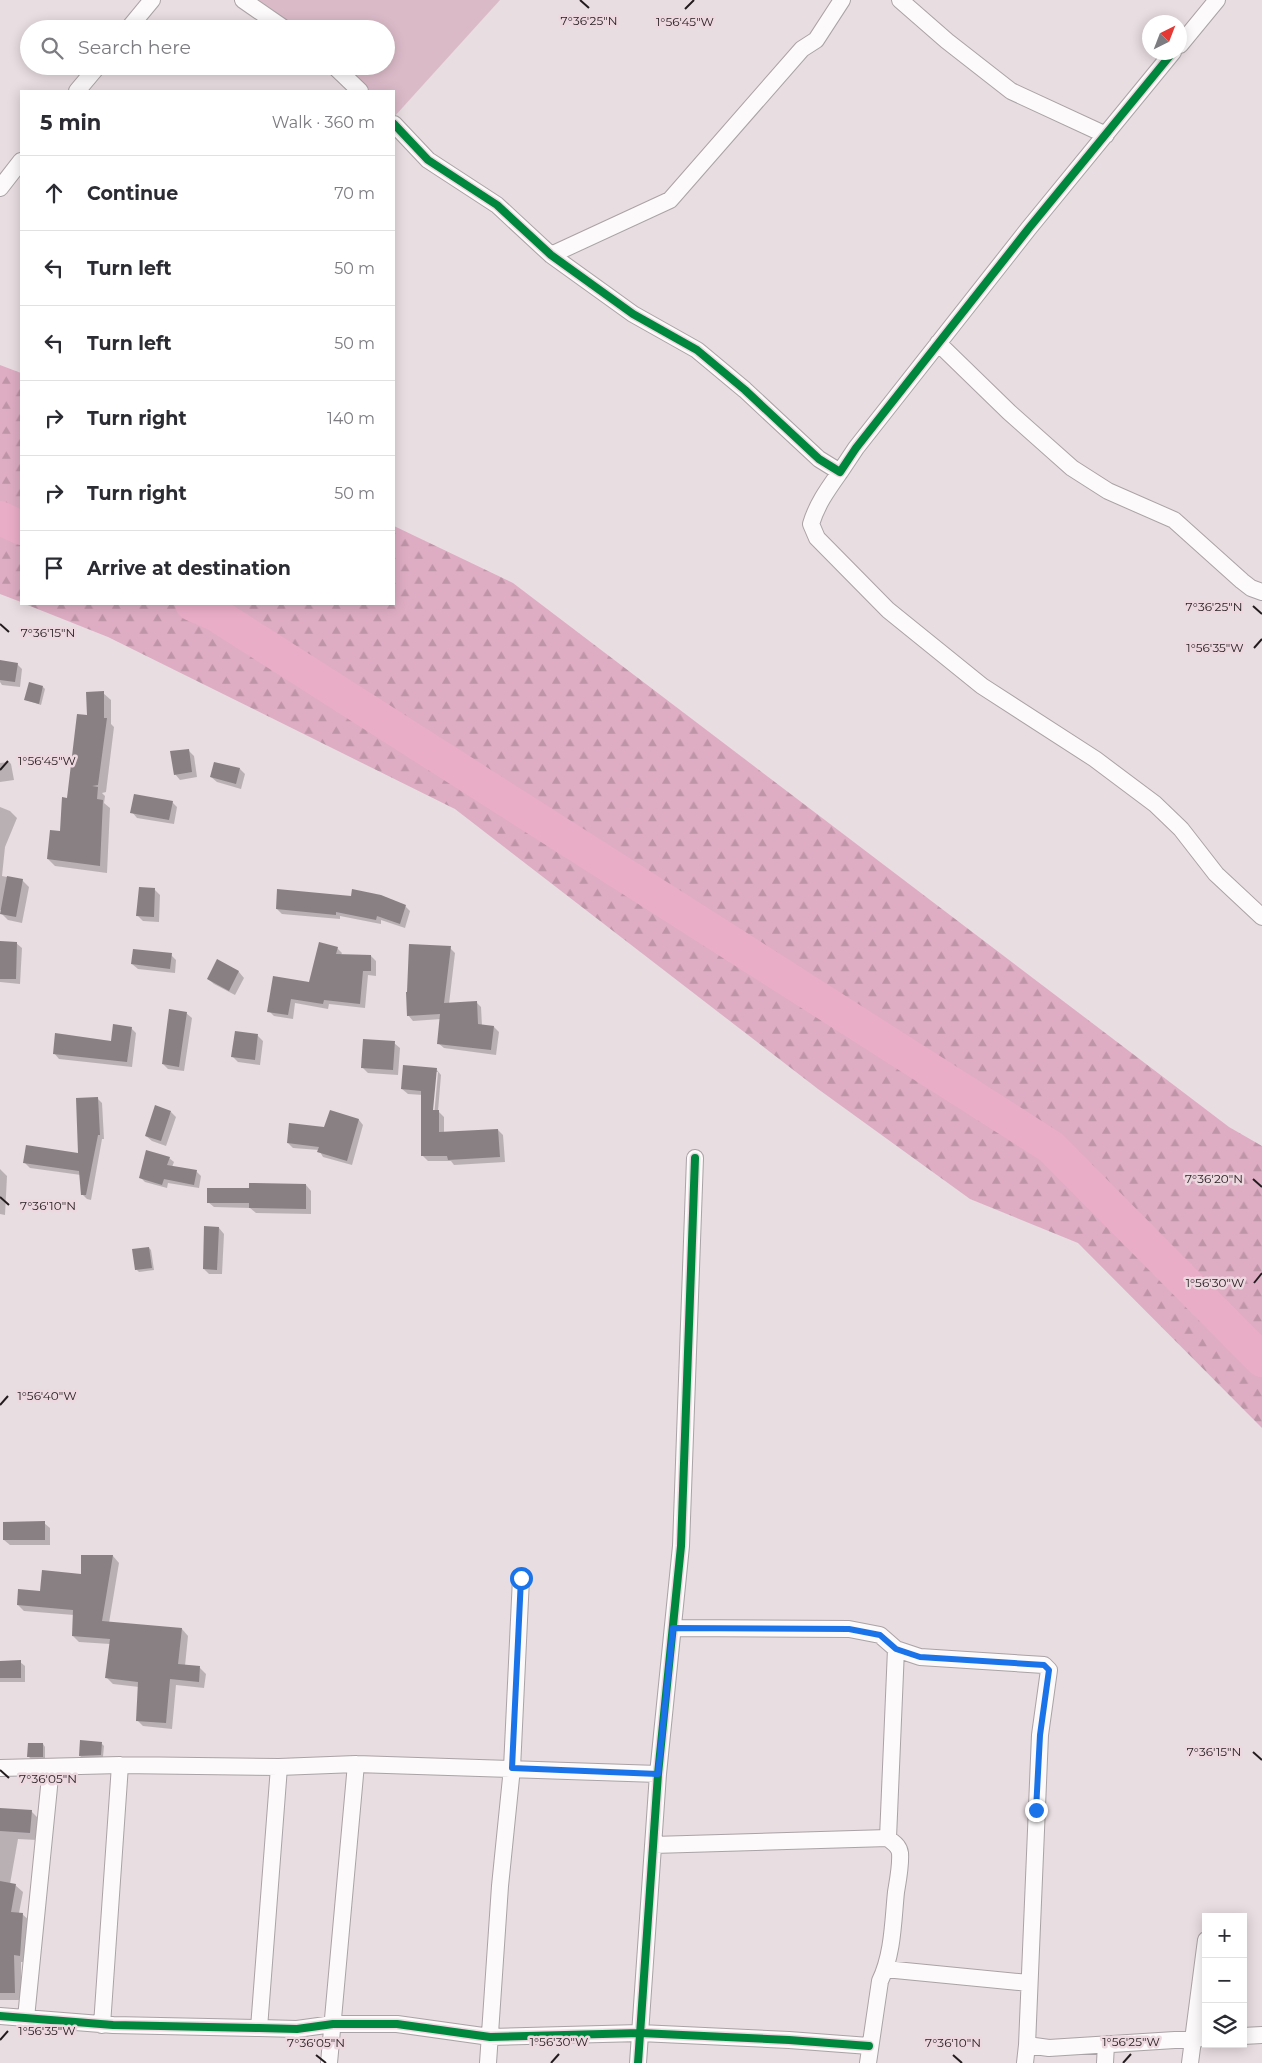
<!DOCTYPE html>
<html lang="en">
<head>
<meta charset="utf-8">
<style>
	:root { --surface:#fff; --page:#f2f2f3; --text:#2b2b33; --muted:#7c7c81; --line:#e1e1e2 }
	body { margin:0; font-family:Montserrat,sans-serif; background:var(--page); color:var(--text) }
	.controls { position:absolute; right:15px; bottom:15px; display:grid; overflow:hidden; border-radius:0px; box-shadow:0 2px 12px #0003 }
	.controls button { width:45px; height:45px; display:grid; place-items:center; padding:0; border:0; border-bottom:1px solid var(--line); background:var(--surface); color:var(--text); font:25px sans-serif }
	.compass { position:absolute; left:1142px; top:15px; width:45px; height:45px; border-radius:50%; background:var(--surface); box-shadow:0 2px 12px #0003; rotate:42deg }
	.stop { position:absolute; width:15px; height:15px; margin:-11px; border:4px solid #1a73e8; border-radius:50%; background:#fff }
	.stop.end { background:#1a73e8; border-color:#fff; box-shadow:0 1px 5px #0008 }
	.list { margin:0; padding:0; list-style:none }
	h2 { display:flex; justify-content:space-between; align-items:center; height:65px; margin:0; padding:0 20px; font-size:21px }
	h2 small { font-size:16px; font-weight:400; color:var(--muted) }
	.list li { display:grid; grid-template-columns:32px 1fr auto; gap:15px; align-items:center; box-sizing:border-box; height:75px; padding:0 20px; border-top:1px solid var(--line) }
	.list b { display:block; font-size:19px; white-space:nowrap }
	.list em { font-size:16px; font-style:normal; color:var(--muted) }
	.icon { flex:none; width:28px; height:28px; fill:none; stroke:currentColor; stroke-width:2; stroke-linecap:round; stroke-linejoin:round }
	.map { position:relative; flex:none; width:1262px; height:2063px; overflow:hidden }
	.search { position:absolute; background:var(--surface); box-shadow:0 2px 12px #0003; left:20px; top:20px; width:375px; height:55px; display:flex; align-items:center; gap:12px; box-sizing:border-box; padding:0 18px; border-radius:28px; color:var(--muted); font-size:19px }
	.panel { position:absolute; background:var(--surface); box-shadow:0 2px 12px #0003; left:20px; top:90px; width:375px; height:515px; border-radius:0px }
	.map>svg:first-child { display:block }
	.forest { fill:url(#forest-firs) }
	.pitch { fill:#dbbac8 }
	.shadow { fill:#0003; fill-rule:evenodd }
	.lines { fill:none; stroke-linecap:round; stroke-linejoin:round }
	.river { stroke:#eaadc8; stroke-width:34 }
	.building { fill:#888083 }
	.street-casing { stroke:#aaa2a6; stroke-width:18 }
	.street { stroke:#fcfafa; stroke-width:16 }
	.cycleway-casing { stroke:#edd8e0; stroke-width:11 }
	.cycleway { stroke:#00873e; stroke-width:8 }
	.route { stroke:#1a73e8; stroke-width:6 }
	.ticks { fill:none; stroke:#231c1f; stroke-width:2 }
	.ticks-label { font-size:12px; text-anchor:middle; fill:#231c1f; stroke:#edd8e0; stroke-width:5; stroke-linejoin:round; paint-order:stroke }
</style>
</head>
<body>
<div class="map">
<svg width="1262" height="2063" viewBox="0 0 1262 2063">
	<defs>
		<pattern id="forest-firs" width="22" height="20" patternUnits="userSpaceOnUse" patternTransform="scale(1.25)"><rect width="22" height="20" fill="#deadc3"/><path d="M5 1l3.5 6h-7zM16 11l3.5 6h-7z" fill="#be94a7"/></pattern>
	</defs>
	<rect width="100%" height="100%" fill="#e8dde1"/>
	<path class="forest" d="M0 365 21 373V602L0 594Z
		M394 526 513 583 1229 1127 1262 1146V1428L1078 1243 970 1199 818 1089 455 809 108 637 25 604H394Z"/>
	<path class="pitch" d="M243 0H500L394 117V91H355L324 66H386V29H278Z"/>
	<path class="shadow" d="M0 661 17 664 22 669 20 687 2 685 0 682Z
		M43 687 45 689 41 705 26 700Z
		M103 693 111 700V724L114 727 106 792 102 793 105 796 104 803 110 808 107 873 55 866 48 859 61 833 68 799Z
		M188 750 194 756 197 777 180 780 175 774Z
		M9 762 11 764 14 780 0 782V763Z
		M240 769 245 774 241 789 217 782 211 777Z
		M172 802 177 807 174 824 137 818 132 812Z
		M0 807 10 811 17 818 5 847 2 876 22 880 29 887 22 923 8 920 1 913 2 910H0Z
		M155 890 160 895 159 922 143 921 138 916Z
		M405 906 410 911 405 928 381 920V924L340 916V919L282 914 277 909Z
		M0 942 16 943 22 948 20 984 0 982Z
		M337 948 342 953 341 955 371 956 376 961V976L368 975 365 1008 329 1004 328 1009 295 1003 293 1019 274 1016 269 1011 310 983Z
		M450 948 455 953 449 1004 476 1002 481 1007 482 1026 494 1027 499 1032 496 1055 444 1048 438 1043 441 1019 413 1021 408 1015Z
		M171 955 176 960 175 973 138 969 132 964Z
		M217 961 239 972 244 978 235 995 214 984 208 979Z
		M186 1013 192 1018 184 1071 168 1069 163 1064Z
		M131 1028 136 1033 132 1067 59 1059 54 1053 112 1042Z
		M236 1032 258 1036 263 1041 260 1065 238 1062 233 1057Z
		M394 1043 400 1048 398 1075 368 1073 362 1067Z
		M436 1069 441 1075 438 1111 444 1117V1133L498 1130 503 1135 505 1162 454 1165 451 1161H428L422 1155 423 1095 408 1094 402 1089ZM435 1072H438L434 1116H431Z
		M97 1098 102 1103 104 1139H102L91 1200 87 1199 82 1194 81 1175 30 1168 25 1163 80 1155Z
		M171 1112 176 1117 166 1146 152 1141 146 1136Z
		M330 1112 359 1120 363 1125 352 1165 323 1157 319 1150 293 1148 288 1143 325 1129Z
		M169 1158 174 1162 172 1167 196 1171 201 1176 199 1188 168 1183 167 1188 145 1182 141 1178Z
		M0 1169 7 1176 5 1215 0 1214Z
		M306 1185 311 1191V1214L256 1213 250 1208 214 1207 208 1202 250 1189Z
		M219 1228 224 1234 222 1274H209L204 1269Z
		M149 1248 151 1250 154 1270 139 1272 136 1269Z
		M44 1523 50 1528V1545H10L4 1540Z
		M82 1556H113L119 1563 109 1623 182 1629 188 1636 185 1666 200 1668 206 1674 204 1688 176 1685 172 1729 143 1726 137 1720 139 1687 113 1684 107 1678 110 1644 79 1642 73 1636 74 1615 24 1611 18 1605 41 1592 82 1576Z
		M0 1662H20L25 1666V1682H0Z
		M43 1744 45 1747V1759H31L29 1757Z
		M102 1744 104 1746 103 1757 82 1758 80 1756Z
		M0 1809 31 1811 38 1818 37 1840 18 1839 10 1884 15 1885 23 1892 19 1913 22 1914 30 1921 27 1962H21V2000H0Z"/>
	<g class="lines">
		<path class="river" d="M0 518 21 528
			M192 604 215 614 1051 1147 1262 1360"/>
	</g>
	<path class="building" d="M0 660 18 663 15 682 0 680Z
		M29 682 43 686 39 704 24 700Z
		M104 691V718H107L98 785 92 786 98 787 97 799 103 800 100 866 47 859 50 830 60 831 62 797 67 798 77 714 87 715 86 692Z
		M189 749 192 772 174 775 170 751Z
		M214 762 240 768 236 784 210 777Z
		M134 794 173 801 169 820 130 813Z
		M7 876 23 879 16 917 0 914Z
		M139 887 155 888 154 917 136 916Z
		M277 889 351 896 352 889 381 895 406 905 400 924 377 916 376 920 336 912V915L276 909Z
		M0 941 17 942 16 979H0Z
		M319 942 338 947 336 954 371 955V971H363L360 1004 324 1000 323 1004 291 999 288 1015 267 1012 273 976 309 982Z
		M409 944 451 946 444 1003 477 1001 478 1024 494 1026 491 1050 437 1044 440 1014 407 1016 406 992H407Z
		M133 949 172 953 170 969 131 964Z
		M217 959 239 971 229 991 207 979Z
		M169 1009 187 1012 179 1067 162 1064Z
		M113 1024 132 1027 127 1062 53 1054 55 1033 111 1041Z
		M235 1031 258 1034 255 1060 231 1057Z
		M363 1039 395 1041 393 1070 361 1068Z
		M403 1065 437 1068 433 1110H439V1132L498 1129 500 1157 448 1160 447 1156H421V1091L401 1089Z
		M98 1097 100 1135H98L86 1195H81L79 1171 23 1163 26 1145 78 1153 76 1098Z
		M155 1105 171 1111 161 1141 145 1136Z
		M330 1110 359 1119 347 1161 317 1152 319 1147 287 1143 289 1123 324 1127Z
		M146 1150 170 1157 167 1165 197 1170 194 1185 164 1179 162 1185 139 1178Z
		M249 1183 306 1184V1209L249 1208V1203H207V1188H249Z
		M204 1226 219 1227 217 1270 203 1269Z
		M149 1247 152 1268 135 1270 132 1249Z
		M45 1521V1540H3V1522Z
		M81 1555H113L102 1621 182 1628 178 1664 200 1666 199 1682 170 1679 166 1723 136 1721 138 1682 105 1678 110 1639 72 1636 73 1610 17 1605 18 1589 40 1591 42 1570 81 1574Z
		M21 1660V1678H0V1661Z
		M80 1740 102 1742 101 1755 79 1756Z
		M28 1743H43V1757H27Z
		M0 1808 32 1810 30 1833 0 1831Z
		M0 1881 16 1884 11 1912 23 1913 20 1956 14 1955 15 1993H0Z"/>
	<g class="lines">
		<g class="street-casing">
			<path id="street" d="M243 0 285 29
				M900 0 947 41 1011 91 1106 135
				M128 29 152 0
				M1180 45 1217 0
				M334 66 360 91
				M77 91 98 66
				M394 124 428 160 497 205 551 255 633 314 697 350 745 390 819 459 840 472 856 448 1029 228 1173 52
				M0 188 21 161
				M551 255 670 200 802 49 816 40 842 0
				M938 343 1009 412 1072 468 1108 491 1174 520 1242 581 1251 588 1262 592
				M840 472C828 489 817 504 811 524L817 538 888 610 982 686 1095 759 1155 804 1181 829 1216 874 1262 917
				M673 1628 849 1629 880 1635 896 1649 920 1657 1044 1665 1049 1670 1040 1735 1027 2045
				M0 1768 120 1765 279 1767 356 1764 658 1774
				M888 1838 896 1649
				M653 1845 888 1838C893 1843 899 1845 900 1853 901 1865 898 1880 896 1892 893 1921 893 1954 880 1981L868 2063
				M885 1969 1029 1983
				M0 2016 113 2025 259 2028 297 2029 333 2024H397L490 2037 640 2033 789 2040 869 2046
				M26 2018 51 1767
				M102 2025 120 1765
				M259 2028 279 1767
				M1243 2036 1262 2035
				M329 2063 356 1764
				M488 2063 500 1886 512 1768 521 1578
				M638 2063 658 1774 681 1546 695 1158
				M1025 2063 1027 2045 1049 2048 1206 2038
				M1105 2063 1106 2044
				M1190 2063 1206 1940"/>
		</g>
		<use href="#street" class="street"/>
		<g class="cycleway-casing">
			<path id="cycleway" d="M394 124 428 160 497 205 551 255 633 314 697 350 745 390 819 459 840 472 856 448 1029 228 1173 52
				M0 2016 113 2025 259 2028 297 2029 333 2024H397L490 2037 640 2033 789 2040 869 2046
				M638 2063 658 1774 681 1546 695 1158"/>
		</g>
		<use href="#cycleway" class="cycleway"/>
	</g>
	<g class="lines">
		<path class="route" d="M521 1578 512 1768 658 1774 673 1628 849 1629 880 1635 896 1649 920 1657 1044 1665 1049 1670 1040 1735 1036 1810"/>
	</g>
	<path class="ticks" d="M580 0 589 8M685 9 694 0M1253 606 1262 614M0 624 9 632M1254 648 1262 639M0 770 8 761M1253 1179 1262 1187M0 1197 9 1205M1254 1283 1262 1273M0 1405 8 1396M1253 1752 1262 1760M0 1770 9 1778M0 2040 8 2031M316 2055 326 2063M953 2055 962 2063M551 2063 559 2054M1123 2063 1131 2054"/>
	<g class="ticks-label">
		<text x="589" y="25">7°36'25"N</text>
		<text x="685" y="26">1°56'45"W</text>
		<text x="1214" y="611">7°36'25"N</text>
		<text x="48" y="637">7°36'15"N</text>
		<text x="1215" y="652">1°56'35"W</text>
		<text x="47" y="765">1°56'45"W</text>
		<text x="1214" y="1183">7°36'20"N</text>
		<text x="48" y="1210">7°36'10"N</text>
		<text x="1215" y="1287">1°56'30"W</text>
		<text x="47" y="1400">1°56'40"W</text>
		<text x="1214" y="1756">7°36'15"N</text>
		<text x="48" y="1783">7°36'05"N</text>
		<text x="47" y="2035">1°56'35"W</text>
		<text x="559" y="2046">1°56'30"W</text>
		<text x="1131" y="2046">1°56'25"W</text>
		<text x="316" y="2047">7°36'05"N</text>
		<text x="953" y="2047">7°36'10"N</text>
	</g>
</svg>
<div class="controls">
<button>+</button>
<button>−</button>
<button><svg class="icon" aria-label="layers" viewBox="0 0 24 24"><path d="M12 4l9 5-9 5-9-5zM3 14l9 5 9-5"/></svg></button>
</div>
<svg class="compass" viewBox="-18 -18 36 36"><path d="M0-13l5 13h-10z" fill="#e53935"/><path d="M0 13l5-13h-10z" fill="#7c7c81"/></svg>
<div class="stop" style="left:521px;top:1578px"></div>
<div class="stop end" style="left:1036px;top:1810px"></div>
<div class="search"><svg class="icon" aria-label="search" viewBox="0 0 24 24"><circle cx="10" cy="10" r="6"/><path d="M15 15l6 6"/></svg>Search here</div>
<section class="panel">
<h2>5 min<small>Walk · 360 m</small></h2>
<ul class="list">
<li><svg class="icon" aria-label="ahead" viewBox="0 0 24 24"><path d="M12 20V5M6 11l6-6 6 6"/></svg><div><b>Continue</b></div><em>70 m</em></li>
<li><svg class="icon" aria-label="left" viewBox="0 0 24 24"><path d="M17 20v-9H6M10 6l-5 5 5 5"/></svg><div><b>Turn left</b></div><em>50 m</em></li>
<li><svg class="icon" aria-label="left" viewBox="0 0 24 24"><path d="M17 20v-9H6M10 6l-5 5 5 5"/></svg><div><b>Turn left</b></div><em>50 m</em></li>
<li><svg class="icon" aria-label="right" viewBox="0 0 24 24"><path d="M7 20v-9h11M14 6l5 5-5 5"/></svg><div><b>Turn right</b></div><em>140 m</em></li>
<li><svg class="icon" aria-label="right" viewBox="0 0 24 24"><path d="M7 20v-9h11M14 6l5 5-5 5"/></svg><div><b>Turn right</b></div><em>50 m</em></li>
<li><svg class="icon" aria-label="arrive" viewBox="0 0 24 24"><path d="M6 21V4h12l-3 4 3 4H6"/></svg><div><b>Arrive at destination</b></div></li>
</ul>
</section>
</div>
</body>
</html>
